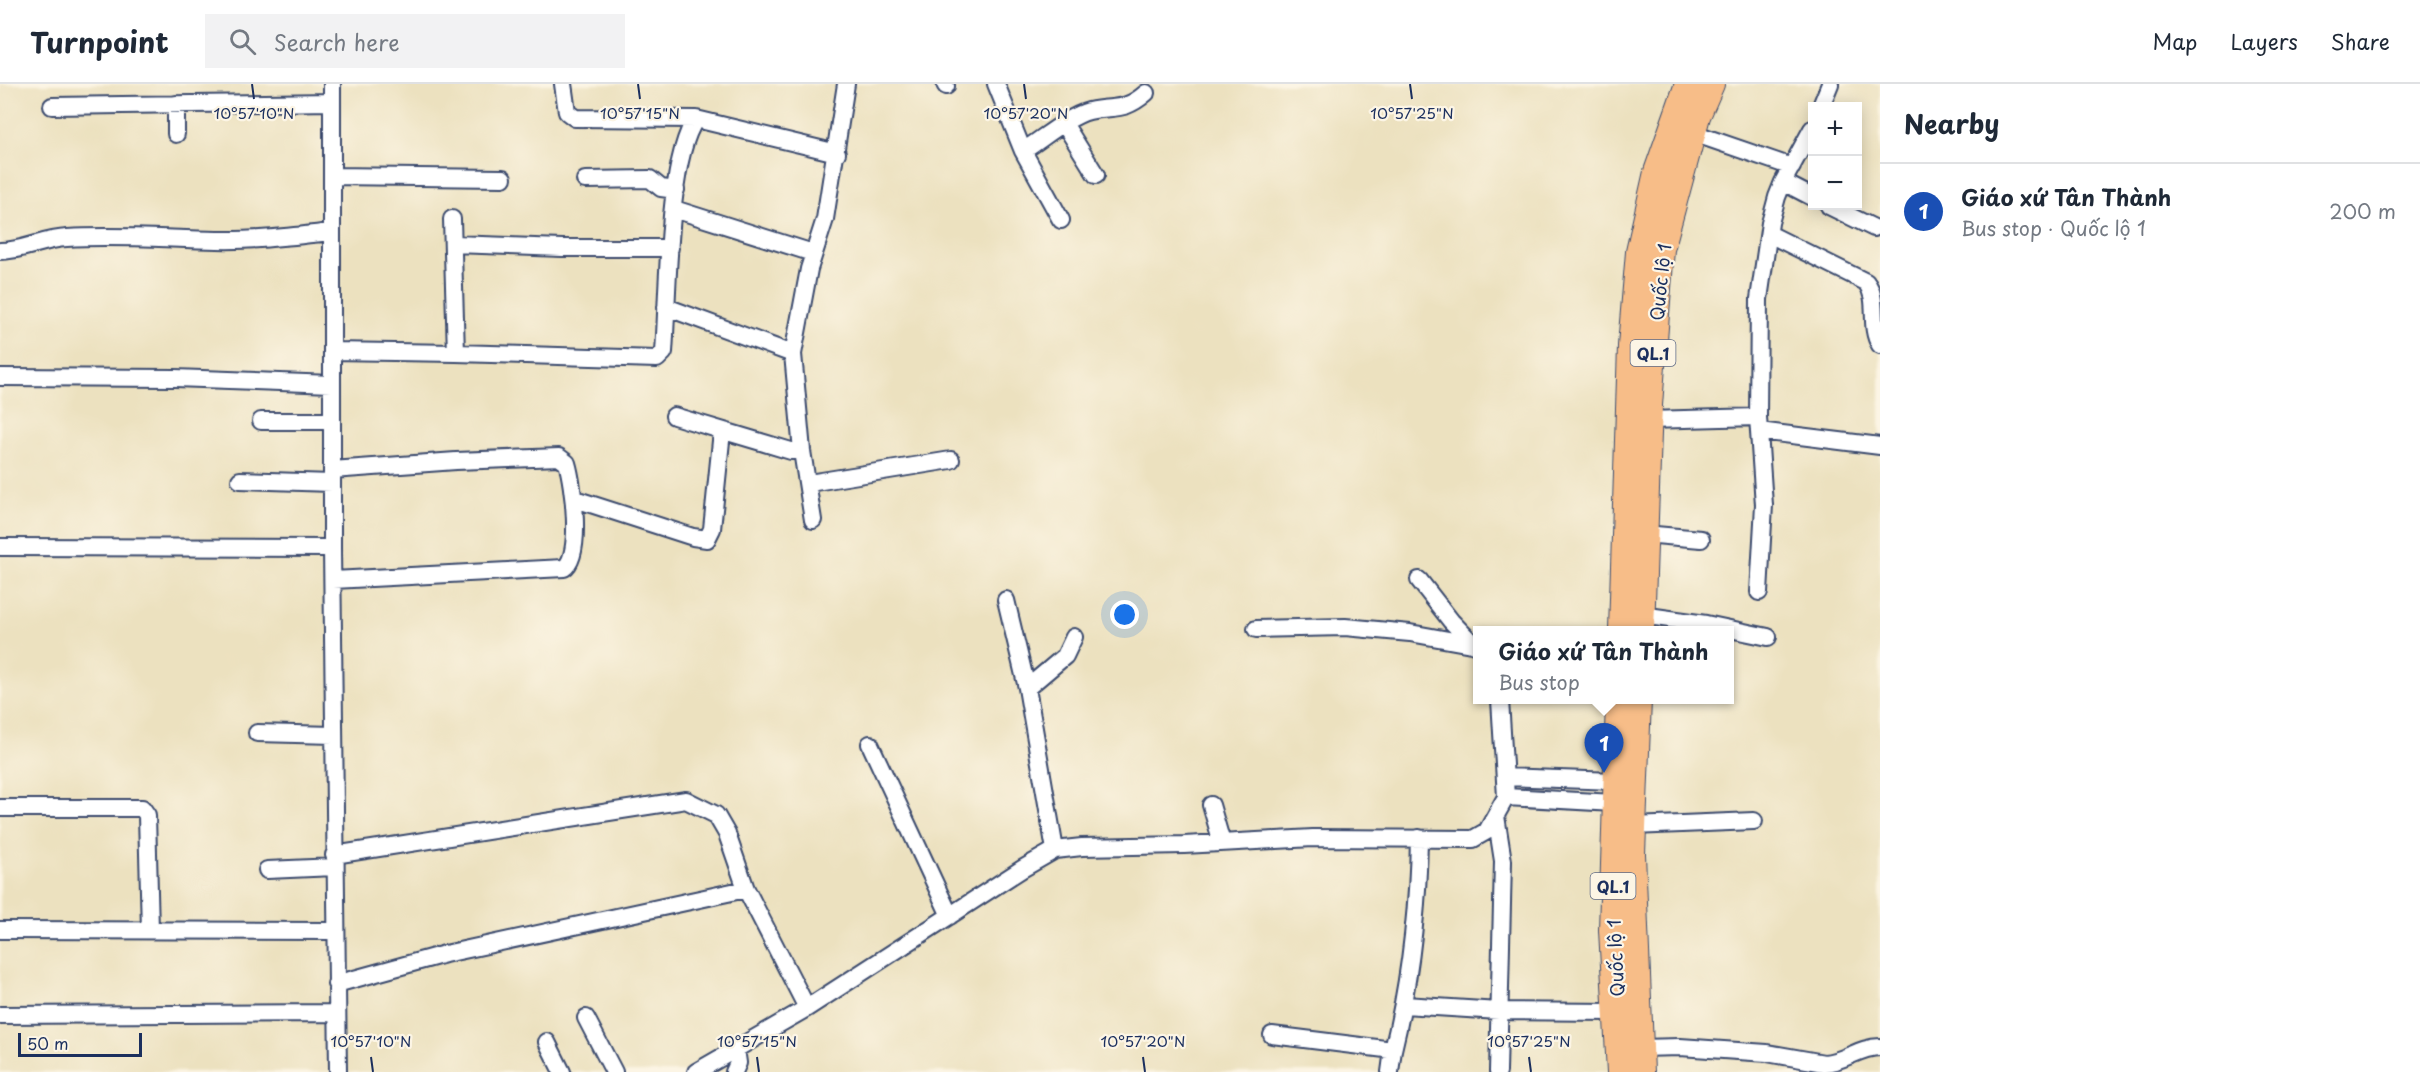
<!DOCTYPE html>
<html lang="en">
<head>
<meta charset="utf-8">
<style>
	:root { --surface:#fff; --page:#f2f2f3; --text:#1f2937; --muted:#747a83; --line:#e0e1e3; --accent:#111827 }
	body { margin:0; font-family:"Playpen Sans",sans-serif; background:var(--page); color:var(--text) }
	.controls { position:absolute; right:18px; top:18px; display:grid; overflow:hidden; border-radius:0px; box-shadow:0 3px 15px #0003 }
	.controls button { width:54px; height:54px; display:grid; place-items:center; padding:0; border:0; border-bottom:2px solid var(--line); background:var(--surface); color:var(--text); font:30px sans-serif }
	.scale { position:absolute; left:18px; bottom:15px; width:124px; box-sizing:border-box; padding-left:6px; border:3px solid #1b2f5e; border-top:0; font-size:16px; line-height:21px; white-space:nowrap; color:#1b2f5e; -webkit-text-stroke:4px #fcf5e5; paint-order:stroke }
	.you { position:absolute; left:1125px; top:531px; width:21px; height:21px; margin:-15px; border:4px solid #fff; border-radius:50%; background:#1a73e8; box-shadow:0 0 0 9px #1a73e833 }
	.badge { display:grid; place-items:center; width:39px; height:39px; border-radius:50%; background:var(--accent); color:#fff; font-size:20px; font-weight:700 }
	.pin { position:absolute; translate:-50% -50px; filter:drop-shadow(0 2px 3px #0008) }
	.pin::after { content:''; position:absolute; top:32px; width:21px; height:18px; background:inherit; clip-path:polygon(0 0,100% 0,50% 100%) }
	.popup { position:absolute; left:1473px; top:542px; width:261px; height:78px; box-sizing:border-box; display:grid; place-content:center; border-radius:0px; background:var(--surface); filter:drop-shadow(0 2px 4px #0005); font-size:20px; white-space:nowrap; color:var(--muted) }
	.popup b { font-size:22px; color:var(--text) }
	.popup::after { content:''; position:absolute; left:50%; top:100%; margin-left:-12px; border:12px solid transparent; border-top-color:var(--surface) }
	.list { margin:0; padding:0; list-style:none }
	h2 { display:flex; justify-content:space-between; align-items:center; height:78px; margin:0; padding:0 24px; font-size:26px }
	h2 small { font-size:20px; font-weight:400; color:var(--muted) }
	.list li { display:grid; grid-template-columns:39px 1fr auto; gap:18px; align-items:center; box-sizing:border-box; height:96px; padding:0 24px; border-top:2px solid var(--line) }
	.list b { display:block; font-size:22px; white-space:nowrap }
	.list p { margin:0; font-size:20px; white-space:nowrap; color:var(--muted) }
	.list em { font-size:20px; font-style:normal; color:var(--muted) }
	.icon { flex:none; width:33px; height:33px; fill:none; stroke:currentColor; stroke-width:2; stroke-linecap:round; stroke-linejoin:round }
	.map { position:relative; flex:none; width:1880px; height:988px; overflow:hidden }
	header { display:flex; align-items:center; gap:36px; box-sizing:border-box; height:84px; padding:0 30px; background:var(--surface); border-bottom:2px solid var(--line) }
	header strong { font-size:28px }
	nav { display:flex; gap:33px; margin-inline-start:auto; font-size:21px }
	.search { width:420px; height:54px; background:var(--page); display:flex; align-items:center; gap:15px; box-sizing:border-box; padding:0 21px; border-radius:0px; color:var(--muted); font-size:22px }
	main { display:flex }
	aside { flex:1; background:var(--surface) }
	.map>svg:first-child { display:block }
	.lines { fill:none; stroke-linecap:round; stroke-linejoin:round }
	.minor-casing { stroke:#3a4a6d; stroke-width:20 }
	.highway-casing { stroke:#3a4a6d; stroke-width:28 }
	.minor { stroke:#fff; stroke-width:16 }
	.highway { stroke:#f7bd88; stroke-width:26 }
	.ticks { fill:none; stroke:#1b2f5e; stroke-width:2 }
	.labels { text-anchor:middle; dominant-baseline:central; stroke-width:4.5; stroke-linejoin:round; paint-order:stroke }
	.shield { fill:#fcf5e5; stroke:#5e6a86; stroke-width:1.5 }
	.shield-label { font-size:16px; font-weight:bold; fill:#1b2f5e }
	.street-label { font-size:18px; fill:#1b2f5e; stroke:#fcf5e5 }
	.ticks-label { font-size:15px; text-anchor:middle; fill:#1b2f5e; stroke:#fcf5e5; stroke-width:4.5; stroke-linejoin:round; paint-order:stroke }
</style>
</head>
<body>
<header>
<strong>Turnpoint</strong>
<div class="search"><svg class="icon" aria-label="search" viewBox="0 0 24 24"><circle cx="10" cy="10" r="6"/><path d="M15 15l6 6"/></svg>Search here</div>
<nav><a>Map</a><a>Layers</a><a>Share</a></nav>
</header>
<main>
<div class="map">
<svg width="1880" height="988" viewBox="0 0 1880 988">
	<rect width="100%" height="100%" fill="#fcf5e5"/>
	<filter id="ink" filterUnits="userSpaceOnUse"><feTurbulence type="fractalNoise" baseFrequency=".0167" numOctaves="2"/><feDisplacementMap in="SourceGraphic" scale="12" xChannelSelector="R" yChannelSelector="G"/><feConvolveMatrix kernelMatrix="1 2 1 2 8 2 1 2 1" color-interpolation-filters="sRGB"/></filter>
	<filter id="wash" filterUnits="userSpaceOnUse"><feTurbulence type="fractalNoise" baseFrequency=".008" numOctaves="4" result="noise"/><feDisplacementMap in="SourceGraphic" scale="24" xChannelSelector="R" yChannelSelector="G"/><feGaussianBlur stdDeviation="1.35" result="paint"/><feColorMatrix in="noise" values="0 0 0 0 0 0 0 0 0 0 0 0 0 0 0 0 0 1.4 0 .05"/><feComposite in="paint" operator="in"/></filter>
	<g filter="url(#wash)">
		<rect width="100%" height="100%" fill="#ece1bf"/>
	</g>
	<g filter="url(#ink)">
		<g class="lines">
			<g class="minor-casing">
				<path id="minor" d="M332 0V464L338 988
					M563 0 567 28 575 34 696 35
					M945 0 946 2
					M996 0 1023 67 1061 136
					M176 20V50
					M52 22 332 18
					M1821 22 1830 0
					M1065 41 1096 91
					M1693 49 1792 83
					M1023 67C1041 56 1069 32 1089 27 1114 21 1123 29 1146 9
					M332 92 503 94
					M585 96 650 95 661 104 676 106
					M1783 98 1812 113
					M1829 122 1874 144
					M674 125 813 169
					M452 135 456 269 657 275 664 268C668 216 667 74 696 35L837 69
					M1769 150 1866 198C1880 216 1868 242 1880 261
					M454 160 562 164H670
					M0 167C23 167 43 155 67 154 117 151 167 155 217 156 255 157 294 152 332 148
					M666 223 793 270
					M332 267 456 269
					M0 293 175 294 332 300
					M674 332 791 367H802
					M1648 336 1758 333
					M261 337H332
					M1759 347 1880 362
					M332 386 456 377 559 373 567 379C573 399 583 472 564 484L333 496
					M240 396 332 399
					M809 399 951 376
					M575 415 693 453 707 455 712 445 722 347
					M813 436 802 367 793 270 809 185 825 135 846 0
					M1644 450 1701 455
					M0 463 332 464
					M1419 496 1451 537 1474 561
					M1759 508 1764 421 1758 333 1759 215 1770 139 1777 113 1783 98 1812 45
					M1006 516 1027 604
					M1641 531 1706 540 1768 553
					M1256 545 1345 543 1410 549 1471 560
					M1500 616 1506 713 1614 719
					M257 649 334 651
					M870 660 950 832
					M1505 693 1615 697
					M1211 721 1222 759
					M0 724H142L147 731 150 846
					M1496 732 1503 777 1498 988
					M1633 742 1754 737
					M1055 766 1027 604 1065 572 1074 553
					M334 771 686 716 716 731 727 750 746 805 807 924
					M267 786 335 783
					M0 846 336 847
					M336 900 445 870 746 805
					M1404 921 1499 927 1617 928
					M0 931 337 929
					M586 934 614 988
					M1272 951 1393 966C1410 896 1418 826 1419 754
					M547 958 562 988
					M1640 964 1680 963 1767 969 1824 979C1844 978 1859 963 1880 963
					M696 988 807 924 1022 785 1055 766 1082 763 1184 761 1313 754 1473 755 1487 747 1506 713
					M734 988 738 979 736 965
					M1390 988 1393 966"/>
			</g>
			<g class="highway-casing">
				<path id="highway" d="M1622 546 1631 262 1639 168 1657 88 1688 0
					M1641 546 1649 321 1661 165 1697 32 1711 0
					M1619 616 1612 846 1620 988
					M1638 616 1632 770 1641 988"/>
			</g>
			<use href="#minor" class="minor"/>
			<use href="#highway" class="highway"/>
		</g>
	</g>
	<path class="ticks" d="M252 0 254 15M638 0 640 15M1024 0 1026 15M1410 0 1412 15M371 973 373 988M757 973 759 988M1143 973 1145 988M1529 973 1531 988"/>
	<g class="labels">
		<g class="shield">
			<rect x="1630.5" y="256" width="45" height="26" rx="4.5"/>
			<rect x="1590.5" y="789" width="45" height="26" rx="4.5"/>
		</g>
		<g class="shield-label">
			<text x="1653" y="269">QL.1</text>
			<text x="1613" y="802">QL.1</text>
		</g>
		<g class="street-label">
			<text transform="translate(1660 198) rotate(-84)">Quốc lộ 1</text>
			<text transform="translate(1615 874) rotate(-93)">Quốc lộ 1</text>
		</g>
	</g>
	<g class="ticks-label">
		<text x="254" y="35">10°57'10"N</text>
		<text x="640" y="35">10°57'15"N</text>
		<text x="1026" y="35">10°57'20"N</text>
		<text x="1412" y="35">10°57'25"N</text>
		<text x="371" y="963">10°57'10"N</text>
		<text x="757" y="963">10°57'15"N</text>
		<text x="1143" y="963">10°57'20"N</text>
		<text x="1529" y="963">10°57'25"N</text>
	</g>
</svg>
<div class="controls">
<button>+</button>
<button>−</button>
</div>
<div class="scale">50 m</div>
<div class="you"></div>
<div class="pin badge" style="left:1604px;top:689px;background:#1a4fb4">1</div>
<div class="popup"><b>Giáo xứ Tân Thành</b>Bus stop</div>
</div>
<aside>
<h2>Nearby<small></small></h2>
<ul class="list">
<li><span class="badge" style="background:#1a4fb4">1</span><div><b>Giáo xứ Tân Thành</b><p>Bus stop · Quốc lộ 1</p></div><em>200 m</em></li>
</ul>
</aside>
</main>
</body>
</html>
